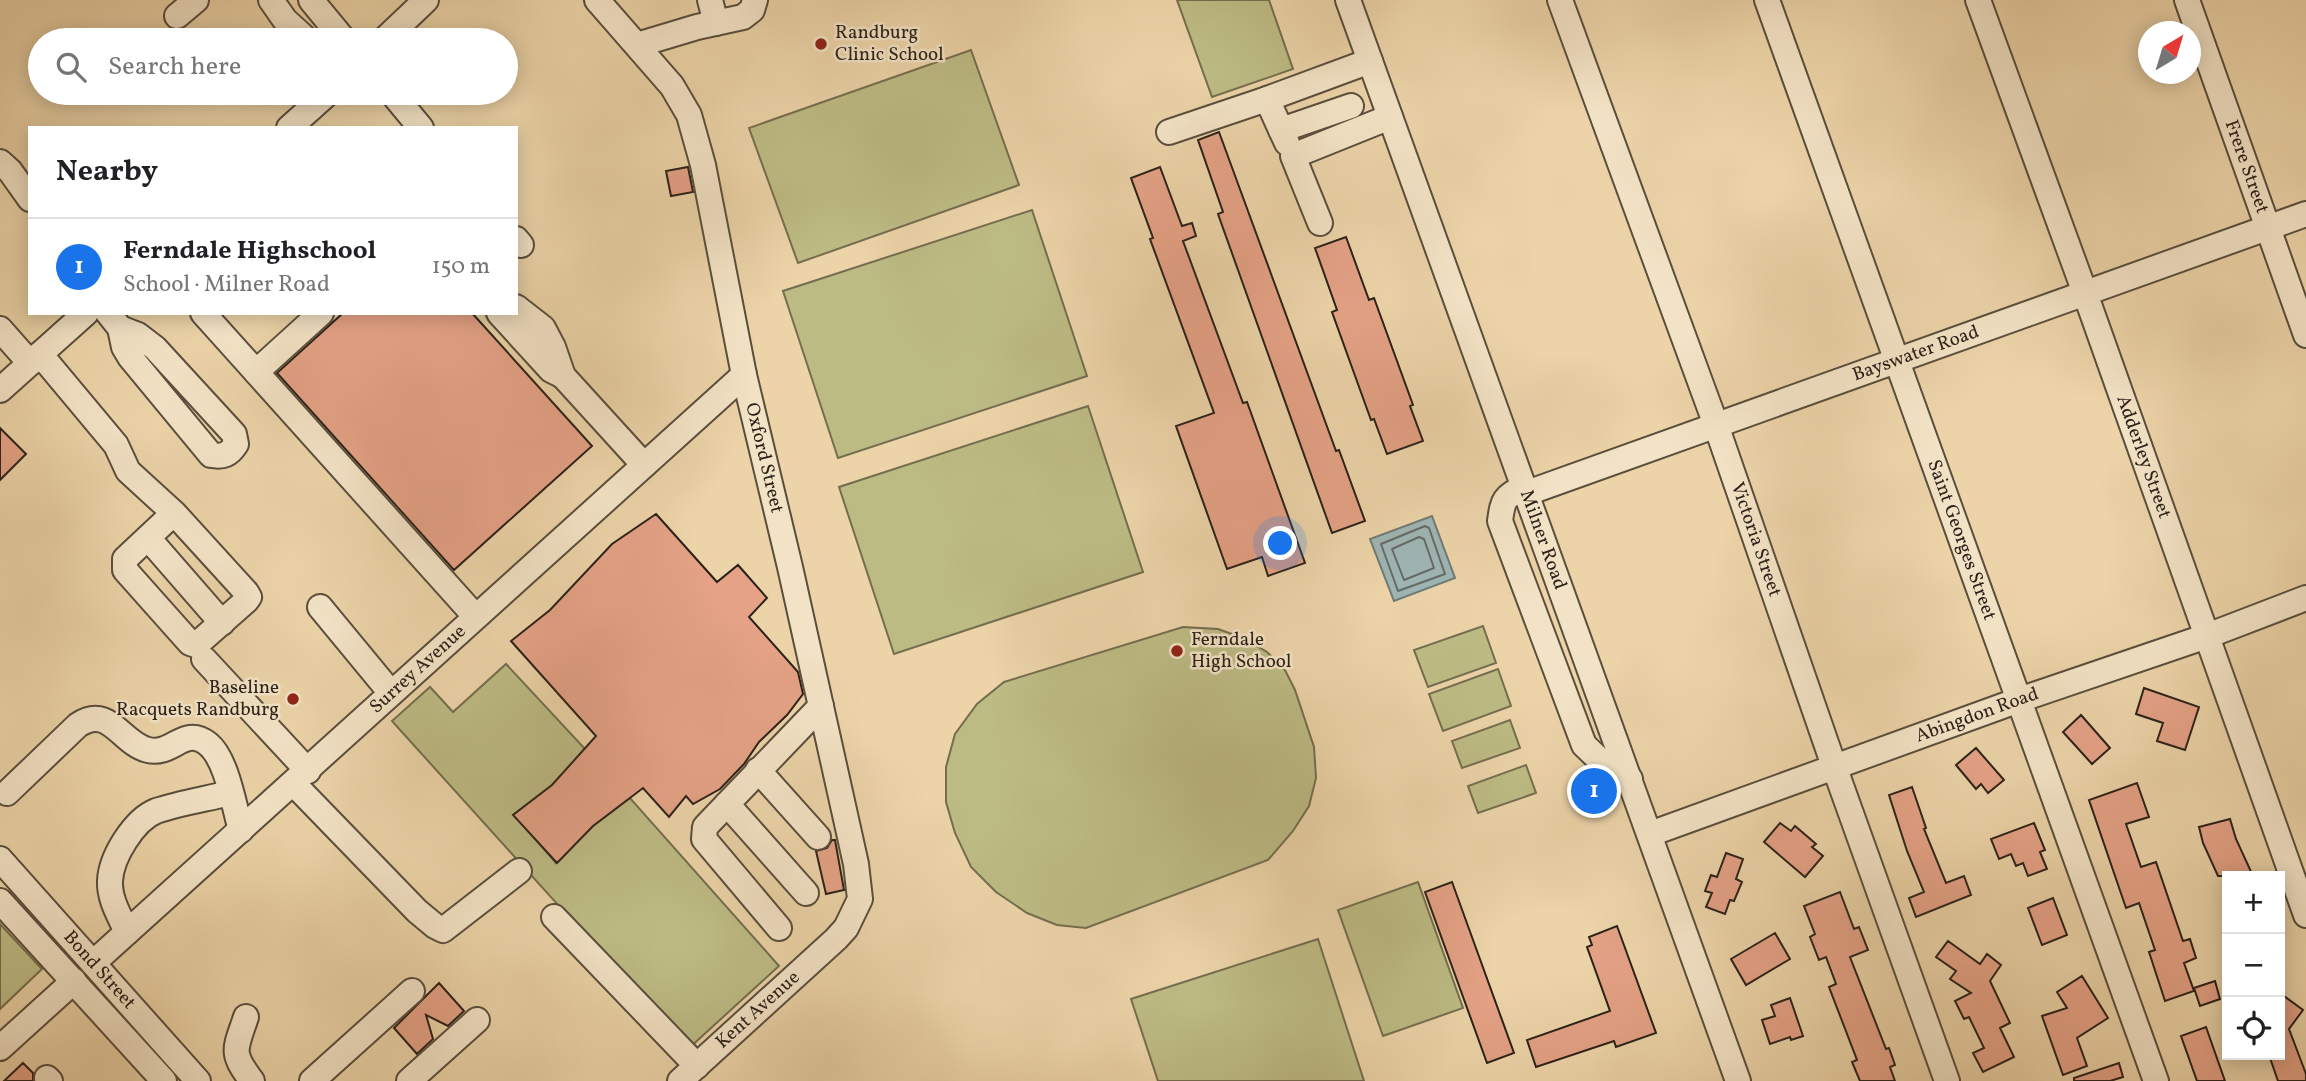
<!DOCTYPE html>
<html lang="en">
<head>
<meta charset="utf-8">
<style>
	:root { --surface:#fff; --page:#f6f6f6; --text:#202124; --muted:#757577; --line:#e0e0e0; --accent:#1a73e8 }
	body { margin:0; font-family:Vollkorn,serif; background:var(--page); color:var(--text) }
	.controls { position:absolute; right:21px; bottom:21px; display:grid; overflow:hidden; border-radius:0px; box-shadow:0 4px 18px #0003 }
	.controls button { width:63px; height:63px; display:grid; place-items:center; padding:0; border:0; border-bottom:2px solid var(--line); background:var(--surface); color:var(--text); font:35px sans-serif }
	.compass { position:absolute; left:2138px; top:21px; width:63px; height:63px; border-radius:50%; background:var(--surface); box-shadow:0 4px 18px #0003; rotate:38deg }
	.you { position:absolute; left:1281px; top:544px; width:24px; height:24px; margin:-18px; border:5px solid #fff; border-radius:50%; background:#1a73e8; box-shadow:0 0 0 10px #1a73e833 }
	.badge { display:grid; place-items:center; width:46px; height:46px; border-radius:50%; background:var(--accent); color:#fff; font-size:23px; font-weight:700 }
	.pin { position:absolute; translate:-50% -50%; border:4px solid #fff; box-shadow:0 2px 7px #0006 }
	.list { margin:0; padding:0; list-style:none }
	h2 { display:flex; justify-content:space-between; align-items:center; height:91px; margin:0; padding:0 28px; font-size:30px }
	h2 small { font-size:23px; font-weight:400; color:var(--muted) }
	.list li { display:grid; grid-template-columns:46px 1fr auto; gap:21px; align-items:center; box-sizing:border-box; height:98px; padding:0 28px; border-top:2px solid var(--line) }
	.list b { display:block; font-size:26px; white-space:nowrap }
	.list p { margin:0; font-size:23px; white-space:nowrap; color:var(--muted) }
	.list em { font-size:23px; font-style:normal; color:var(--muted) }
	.icon { flex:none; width:38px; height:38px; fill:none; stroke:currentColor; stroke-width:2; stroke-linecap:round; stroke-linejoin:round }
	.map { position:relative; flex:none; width:2306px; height:1081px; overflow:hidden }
	.search { position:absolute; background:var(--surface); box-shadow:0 4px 18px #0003; left:28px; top:28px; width:490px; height:77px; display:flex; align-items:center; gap:18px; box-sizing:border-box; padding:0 24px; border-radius:38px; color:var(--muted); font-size:26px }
	.panel { position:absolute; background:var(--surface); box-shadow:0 4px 18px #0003; left:28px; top:126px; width:490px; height:189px; border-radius:0px }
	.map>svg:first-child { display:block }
	.green { fill:#bdbb84; stroke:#746e4e; stroke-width:2 }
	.water { fill:#9eb5b4; stroke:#707a76; stroke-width:2 }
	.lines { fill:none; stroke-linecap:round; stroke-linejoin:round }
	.shore { stroke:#646b66; stroke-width:2 }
	.building { fill:#e5a286; stroke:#2a2119; stroke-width:2 }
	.minor-casing { stroke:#5a4e3d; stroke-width:28 }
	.minor { stroke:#f3e3c6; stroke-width:24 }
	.poi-dot { fill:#8f2418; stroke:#f3e3c6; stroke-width:2.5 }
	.labels { text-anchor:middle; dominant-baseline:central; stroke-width:5; stroke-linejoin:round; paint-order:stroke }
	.poi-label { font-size:19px; fill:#2a2119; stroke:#f3e3c6; text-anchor:start }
	.street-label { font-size:19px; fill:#2a2119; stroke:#f3e3c6 }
</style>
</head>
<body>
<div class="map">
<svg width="2306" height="1081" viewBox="0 0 2306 1081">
	<rect width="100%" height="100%" fill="#ecd4a8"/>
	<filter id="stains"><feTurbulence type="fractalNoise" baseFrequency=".00286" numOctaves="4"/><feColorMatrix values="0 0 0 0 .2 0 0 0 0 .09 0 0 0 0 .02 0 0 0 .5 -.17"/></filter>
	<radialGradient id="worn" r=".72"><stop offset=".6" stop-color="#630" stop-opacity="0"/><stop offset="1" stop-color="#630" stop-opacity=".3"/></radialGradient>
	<path class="green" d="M1177 0H1269L1293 69 1212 97Z
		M971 50 1019 185 798 263 749 128Z
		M1032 210 1087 376 838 458 783 291Z
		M1088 406 1143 572 894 654 839 487Z
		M1483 626 1496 663 1428 687 1414 650Z
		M1183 627 1218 629 1243 638 1267 652 1285 670 1295 690 1314 747 1316 778 1309 806 1293 831 1268 860 1086 928 1057 925 1027 913 996 892 971 867 955 833 946 802V767L955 734 977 704 1004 682Z
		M506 664 585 749 552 785 514 815 556 863 593 826 630 798 779 966 688 1049 392 721 430 687 453 712Z
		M1498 669 1511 706 1443 731 1429 694Z
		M1510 720 1520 748 1462 768 1452 741Z
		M1526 765 1536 793 1478 813 1468 786Z
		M1418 882 1463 1008 1383 1036 1338 910Z
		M0 924 42 969 0 1009Z
		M1318 939 1364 1081H1158L1131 999Z"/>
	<path class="water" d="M1432 516 1455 578 1394 601 1370 539Z"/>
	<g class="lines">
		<path class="shore" d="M1425 526 1429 528 1445 574 1398 591 1381 544Z
			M1419 537 1424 539 1434 568 1404 580 1392 549Z"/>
	</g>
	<path class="building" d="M1219 132 1336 451 1339 450 1365 521 1332 533 1218 214 1223 212 1198 140Z
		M688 167 693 192 671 196 666 171Z
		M1160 167 1182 226 1192 223 1196 236 1183 241 1243 403 1247 402 1305 563 1268 576 1262 557 1227 569 1176 426 1214 413 1150 239 1153 238 1131 178Z
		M1346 237 1369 300 1374 298 1413 405 1410 406 1423 441 1387 454 1374 419 1371 420 1332 312 1337 310 1315 248Z
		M343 313H472L592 446 454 570 277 373Z
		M0 428 26 454 0 480Z
		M656 514 717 582 738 565 767 598 749 617 798 672 803 694 787 715 759 742 744 764 720 789 693 804 686 796 669 817 643 788 593 826 557 863 513 815 552 785 596 736 511 641 550 610 612 544Z
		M2144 688 2199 707 2185 750 2157 741 2163 723 2136 714Z
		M2081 715 2110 748 2092 764 2063 732Z
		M1976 748 2004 780 1988 793 1981 784 1976 789 1956 765Z
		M2137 783 2149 817 2126 824 2141 867 2156 862 2183 941 2190 939 2196 958 2184 963 2194 991 2165 1001 2149 952 2155 950 2139 903 2126 908 2089 800Z
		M1912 787 1926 828 1924 829 1946 883 1964 876 1971 895 1916 917 1909 898 1924 892 1907 851 1889 795Z
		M2230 819 2236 839 2253 876H2218L2203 843 2199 827Z
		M1780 823 1791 831 1795 826 1816 844 1812 847 1823 856 1805 877 1764 842Z
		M2034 823 2045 850 2040 852 2047 869 2028 876 2023 863 2016 866 2011 854 1999 859 1991 839Z
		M832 840H835L844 890 826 894 816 851 827 848Z
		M1726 853 1743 859 1736 879 1742 882 1734 901 1730 900 1725 914 1706 907 1712 893 1705 891 1711 875 1717 877Z
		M1452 882 1514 1053 1487 1063 1425 892Z
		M1840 892 1854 929 1859 927 1868 950 1850 957 1886 1049 1889 1048 1895 1065 1890 1067 1895 1081H1860L1852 1062 1857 1060 1829 987 1836 984 1826 957 1819 960 1810 937 1815 934 1804 906Z
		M2053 898 2067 935 2042 945 2028 908Z
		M1617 926 1656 1033 1616 1047 1614 1041 1536 1067 1527 1040 1610 1011 1587 947 1592 945 1589 937Z
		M1775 933 1790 959 1746 985 1731 959Z
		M1948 941 1980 964 1987 954 2001 965 1990 981 2010 1023 2000 1028 2014 1057 1983 1072 1973 1053 1984 1048 1969 1017 1964 1019 1955 1001 1971 993 1950 979 1956 971 1936 957Z
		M2082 976 2108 1018 2077 1038 2087 1066 2063 1075 2042 1016 2067 1008 2057 992Z
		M2215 981 2220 999 2200 1006 2194 988Z
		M439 983 464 1011 448 1026 426 1015 433 1039 417 1054 394 1028Z
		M2280 993 2303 1010 2289 1029 2306 1074V1081H2278L2269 1055H2280Z
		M1790 998 1803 1036 1791 1040 1790 1037 1770 1044 1762 1020 1775 1016 1771 1005Z
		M2206 1027 2225 1081H2197L2181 1036Z
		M23 1063 33 1073V1081H4Z
		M2119 1063 2123 1077 2110 1081H2074V1078Z"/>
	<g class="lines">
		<g class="minor-casing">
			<g id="minor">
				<path d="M271 0 285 20 307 40"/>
				<path d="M311 0 344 40"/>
				<path id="s1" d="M597 0 672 86 689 115 703 165 744 375 790 567 856 864 860 899 846 928 836 939 680 1081"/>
				<path d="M710 0 716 23"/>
				<path id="s2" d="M1348 0 1738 1081"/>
				<path id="s3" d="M1560 0 1716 425 1834 766 1947 1081"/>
				<path id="s4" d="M1767 0 2156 1081"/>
				<path id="s5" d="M1978 0 2085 293 2306 915"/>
				<path id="s6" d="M2187 0 2306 335"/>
				<path d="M177 16 196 0"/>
				<path d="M384 40 426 0"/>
				<path d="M637 45 697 27 743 17 752 10 755 0"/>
				<path d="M392 93 421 128"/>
				<path d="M289 128 328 93"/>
				<path d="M1281 130 1267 99 1370 61"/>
				<path d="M1169 132 1267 99"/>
				<path d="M1287 143 1281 130 1351 106"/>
				<path d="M0 162 10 171 30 199"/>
				<path d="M1320 223 1293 156 1390 117"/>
				<path d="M516 239 521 245"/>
				<path d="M516 307 543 328 553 347 563 376 644 465"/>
				<path d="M108 313 120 328 124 347 130 357 211 455C223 457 229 455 236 444L234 434 155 348 138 335 120 328"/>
				<path d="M203 313 256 372"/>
				<path d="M321 313 256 372 475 616"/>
				<path d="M499 313 551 370 563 376"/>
				<path d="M0 329 30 363"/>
				<path d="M40 354 116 445 128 471 174 513 246 592 249 597 246 601 196 645 190 643 125 570V559L174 513"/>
				<path d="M0 390 86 313"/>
				<path d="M1524 487C1504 497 1503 499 1500 521L1584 745 1610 770 1630 779"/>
				<path id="s7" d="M1527 493 2306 214"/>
				<path d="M148 538 222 623"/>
				<path d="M320 607 391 693"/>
				<path d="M204 659 308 771"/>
				<path d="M758 770 818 837"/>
				<path d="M293 783 417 911 435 926 443 930 519 871"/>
				<path d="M7 793 78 725C110 704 120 743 148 750 173 756 184 725 208 744 227 759 234 807 241 830"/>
				<path d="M727 804 806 893"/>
				<path id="s8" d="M1650 834 2019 700 2207 636 2306 598"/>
				<path id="s9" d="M0 859 198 1081"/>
				<path d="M0 901 164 1081"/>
				<path d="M554 917 697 1066"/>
				<path d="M779 928 704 839 705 827 821 706"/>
				<path d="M127 932C120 917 109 899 110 881 111 857 134 820 156 811 180 803 206 799 230 793"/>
				<path id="s10" d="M93 963 744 375"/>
				<path d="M246 1017C235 1050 230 1052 252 1081"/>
				<path d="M0 1048 74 981"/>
				<path d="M47 1078 50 1081"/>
				<path d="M312 1081 412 991"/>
				<path d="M409 1081 477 1020"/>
			</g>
		</g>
		<use href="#minor" class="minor"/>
	</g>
	<g class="poi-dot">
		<circle cx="821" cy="44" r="7"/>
		<circle cx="1177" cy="651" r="7"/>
		<circle cx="293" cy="699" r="7"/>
	</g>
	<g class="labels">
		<g class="poi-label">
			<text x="835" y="33">Randburg<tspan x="835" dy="22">Clinic School</tspan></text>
			<text x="1191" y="640">Ferndale<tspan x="1191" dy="22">High School</tspan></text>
			<text x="279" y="688" text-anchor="end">Baseline<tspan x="279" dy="22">Racquets Randburg</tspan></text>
		</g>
		<g class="street-label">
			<text stroke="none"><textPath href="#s6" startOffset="177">Frere Street</textPath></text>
			<text stroke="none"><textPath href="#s7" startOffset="413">Bayswater Road</textPath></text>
			<text stroke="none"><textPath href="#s5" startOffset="486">Adderley Street</textPath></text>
			<text stroke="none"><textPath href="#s1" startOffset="499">Oxford Street</textPath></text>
			<text stroke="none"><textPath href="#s2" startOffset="574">Milner Road</textPath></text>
			<text stroke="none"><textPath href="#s3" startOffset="574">Victoria Street</textPath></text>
			<text stroke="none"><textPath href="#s4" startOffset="574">Saint Georges Street</textPath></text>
			<text stroke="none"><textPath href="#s10" startOffset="438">Surrey Avenue</textPath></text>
			<text stroke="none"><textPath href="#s8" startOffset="348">Abingdon Road</textPath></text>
			<text stroke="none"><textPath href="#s9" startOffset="149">Bond Street</textPath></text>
			<text transform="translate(758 1010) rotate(-42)">Kent Avenue</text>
		</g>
	</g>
	<rect width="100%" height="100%" filter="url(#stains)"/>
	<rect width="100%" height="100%" fill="url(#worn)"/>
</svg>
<div class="controls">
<button>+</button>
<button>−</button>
<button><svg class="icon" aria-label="locate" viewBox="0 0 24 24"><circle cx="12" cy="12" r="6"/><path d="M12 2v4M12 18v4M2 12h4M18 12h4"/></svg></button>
</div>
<svg class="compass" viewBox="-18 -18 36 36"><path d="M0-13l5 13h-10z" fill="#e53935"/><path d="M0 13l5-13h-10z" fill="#757577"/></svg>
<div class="you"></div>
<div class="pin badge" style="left:1594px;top:791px">1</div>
<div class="search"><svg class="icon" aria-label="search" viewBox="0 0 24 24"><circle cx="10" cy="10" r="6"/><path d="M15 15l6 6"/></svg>Search here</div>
<section class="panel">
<h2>Nearby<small></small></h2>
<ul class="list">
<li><span class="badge">1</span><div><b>Ferndale Highschool</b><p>School · Milner Road</p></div><em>150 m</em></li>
</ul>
</section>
</div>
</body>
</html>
